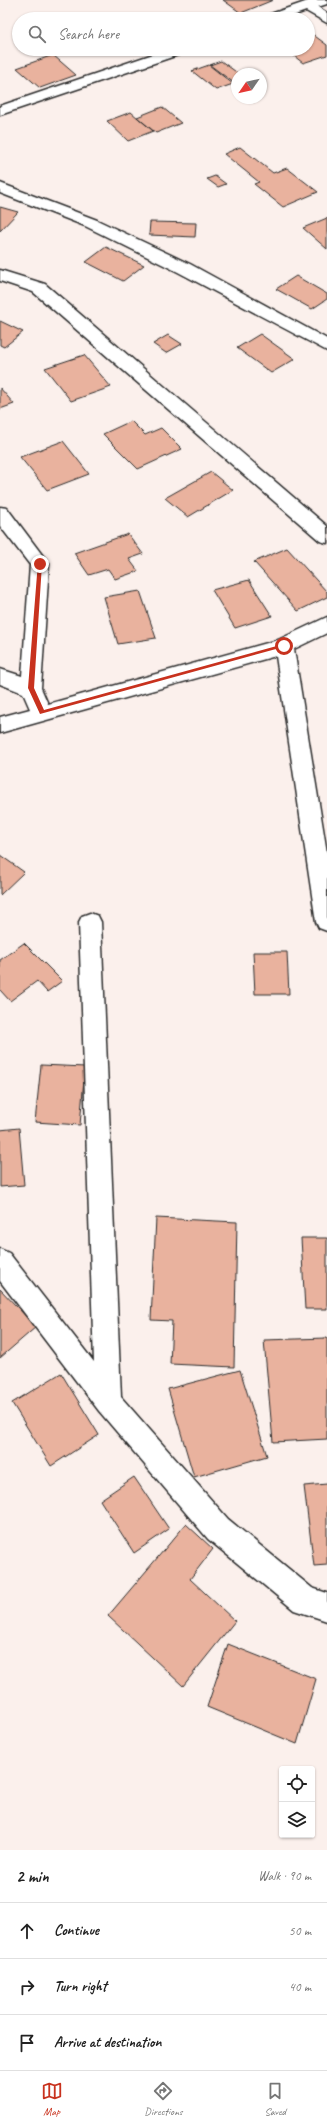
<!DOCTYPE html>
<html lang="en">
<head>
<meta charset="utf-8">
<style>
	:root { --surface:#fff; --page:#f2f2f2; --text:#222; --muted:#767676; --line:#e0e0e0; --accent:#c8321e }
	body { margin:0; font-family:Caveat,sans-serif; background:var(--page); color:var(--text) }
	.controls { position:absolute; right:12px; bottom:12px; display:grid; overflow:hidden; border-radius:4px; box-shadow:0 1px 3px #0004 }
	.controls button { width:36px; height:36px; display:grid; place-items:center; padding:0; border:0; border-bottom:1px solid var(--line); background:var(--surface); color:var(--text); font:20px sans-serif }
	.compass { position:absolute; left:231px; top:68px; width:36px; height:36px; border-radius:50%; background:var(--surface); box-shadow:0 1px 3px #0004; rotate:236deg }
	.stop { position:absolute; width:12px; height:12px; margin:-9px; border:3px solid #c8321e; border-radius:50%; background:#fff }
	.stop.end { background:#c8321e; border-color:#fff; box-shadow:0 1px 4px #0008 }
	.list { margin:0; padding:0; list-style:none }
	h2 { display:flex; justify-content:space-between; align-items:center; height:52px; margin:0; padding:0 16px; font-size:17px }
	h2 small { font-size:13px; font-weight:400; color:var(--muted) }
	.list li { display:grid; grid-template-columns:26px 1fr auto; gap:12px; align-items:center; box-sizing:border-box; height:56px; padding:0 16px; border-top:1px solid var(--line) }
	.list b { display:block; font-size:15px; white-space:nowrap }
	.list em { font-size:13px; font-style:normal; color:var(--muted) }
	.icon { flex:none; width:22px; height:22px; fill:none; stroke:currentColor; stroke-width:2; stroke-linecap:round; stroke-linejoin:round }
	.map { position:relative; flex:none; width:327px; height:1850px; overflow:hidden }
	.search { position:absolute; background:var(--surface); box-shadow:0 1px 3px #0004; left:12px; right:12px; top:12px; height:44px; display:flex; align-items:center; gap:10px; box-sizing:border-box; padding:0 14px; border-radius:22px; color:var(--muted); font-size:15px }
	.sheet { height:220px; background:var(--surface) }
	nav { display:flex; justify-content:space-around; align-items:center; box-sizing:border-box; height:56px; border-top:1px solid var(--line); background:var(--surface); font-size:11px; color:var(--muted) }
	nav a { display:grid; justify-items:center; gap:2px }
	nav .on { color:var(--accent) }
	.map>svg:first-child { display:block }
	.building { fill:#e9b29e; stroke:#2b2b2b }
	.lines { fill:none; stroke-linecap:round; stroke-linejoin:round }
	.minor-casing { stroke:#2b2b2b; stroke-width:3 }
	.minor { fill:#fff; fill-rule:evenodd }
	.route { fill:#c8321e }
</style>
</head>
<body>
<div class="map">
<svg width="327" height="1850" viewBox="0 0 327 1850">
	<rect width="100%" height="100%" fill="#fbf0ec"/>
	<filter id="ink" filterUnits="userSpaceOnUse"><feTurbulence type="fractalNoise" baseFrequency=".025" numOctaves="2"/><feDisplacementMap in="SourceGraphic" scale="8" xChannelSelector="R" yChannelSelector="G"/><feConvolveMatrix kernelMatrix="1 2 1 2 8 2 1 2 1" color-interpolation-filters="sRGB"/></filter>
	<g filter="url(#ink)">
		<path class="building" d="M223 0H273L241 13Z
			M308 31 327 45V55L303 63 285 49H308Z
			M53 55 76 75 40 88 17 68Z
			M221 61 239 74H237V82L234 83 210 65Z
			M209 65 233 84 216 90 192 71Z
			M162 107 181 123 156 133 137 117Z
			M131 112 153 131 128 141 107 121Z
			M240 147 273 173 287 168 318 192 283 207 254 184 259 182 224 154Z
			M215 176 226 184 218 187 207 179Z
			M0 207 18 212 0 231Z
			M327 218V249L303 228Z
			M150 222 196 223 195 237 149 235Z
			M106 247 144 265 123 281 86 262Z
			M296 276 327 294V299L312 309 276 289Z
			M0 321 23 332 4 347 0 345Z
			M260 334 295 359 271 373 237 348Z
			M168 335 182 344 166 353 153 344Z
			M84 355 111 387 71 401 45 368Z
			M0 388 14 404 0 409Z
			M131 421 145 435 161 428 182 449 138 469 103 434Z
			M63 441 89 474 47 490 20 457Z
			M211 472 233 490 188 517 165 498Z
			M128 534 143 554 129 559 138 571 115 579 108 569 89 575 74 553Z
			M287 548 327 592V597L298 611 254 562Z
			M249 580 272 616 235 628 212 590Z
			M140 591 156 638 118 644 104 597Z
			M0 855 24 872 0 895Z
			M24 943 62 981 47 992 37 981 10 1001 0 990V960Z
			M253 952H287L289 994H255Z
			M41 1065 85 1067 80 1125 35 1122Z
			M19 1128 24 1185 0 1187V1130Z
			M156 1218 237 1222 234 1367 170 1364 172 1321 151 1320Z
			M301 1238H327V1309H305Z
			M0 1289 36 1327 0 1358Z
			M327 1338V1439L273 1442 264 1340Z
			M240 1370 267 1456 194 1477 168 1389Z
			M61 1373 99 1435 51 1466 12 1403Z
			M134 1477 169 1529 134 1553 100 1500Z
			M327 1484V1565L314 1566 304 1486Z
			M186 1524 213 1549 190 1579 235 1621 183 1686 108 1616Z
			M228 1644 316 1679 297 1744 207 1707Z"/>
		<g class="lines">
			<g class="minor-casing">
				<path id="minor" d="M311 0H327V4L318 7 327 13V23L306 11 284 19H263L265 16Z
					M168 49H189L187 52 0 115V106Z
					M0 183 97 220 190 264 327 339V351L178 272 85 226 0 193Z
					M0 270 45 284 327 526V543L320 541 33 292 0 281Z
					M0 507 7 508 49 564 41 688 48 704 278 640 327 617V633L294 649 327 853V931L319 928 316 922 276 656 0 733V717L30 709 23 693 0 684V669L22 676 30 565 0 526Z
					M90 913 98 916 101 922 121 1397 228 1519 312 1588 327 1593V1621L294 1610 208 1539 99 1411 0 1281V1249L9 1253 94 1362 79 922 82 916Z"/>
			</g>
			<use href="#minor" class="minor"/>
		</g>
	</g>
	<path class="route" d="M38 562 42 564 34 688 44 710 284 644 287 646 40 714 28 688Z"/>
</svg>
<div class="controls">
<button><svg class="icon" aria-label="locate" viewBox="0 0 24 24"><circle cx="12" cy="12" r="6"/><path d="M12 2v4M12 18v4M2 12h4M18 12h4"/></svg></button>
<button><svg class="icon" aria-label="layers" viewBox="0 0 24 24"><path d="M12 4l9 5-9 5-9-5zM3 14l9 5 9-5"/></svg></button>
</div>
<svg class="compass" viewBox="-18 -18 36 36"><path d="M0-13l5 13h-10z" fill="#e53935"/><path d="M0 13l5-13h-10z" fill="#767676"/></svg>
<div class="stop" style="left:284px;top:646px"></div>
<div class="stop end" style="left:40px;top:564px"></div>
<div class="search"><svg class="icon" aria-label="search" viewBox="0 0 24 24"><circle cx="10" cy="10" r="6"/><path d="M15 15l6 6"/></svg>Search here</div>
</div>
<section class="sheet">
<h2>2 min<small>Walk · 90 m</small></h2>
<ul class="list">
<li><svg class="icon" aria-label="ahead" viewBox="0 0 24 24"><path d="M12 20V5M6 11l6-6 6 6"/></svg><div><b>Continue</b></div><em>50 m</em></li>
<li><svg class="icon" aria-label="right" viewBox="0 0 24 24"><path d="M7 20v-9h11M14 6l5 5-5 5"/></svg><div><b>Turn right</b></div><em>40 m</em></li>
<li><svg class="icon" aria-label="arrive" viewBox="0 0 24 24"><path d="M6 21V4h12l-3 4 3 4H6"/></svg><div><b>Arrive at destination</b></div></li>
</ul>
</section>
<nav>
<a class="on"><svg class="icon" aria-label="map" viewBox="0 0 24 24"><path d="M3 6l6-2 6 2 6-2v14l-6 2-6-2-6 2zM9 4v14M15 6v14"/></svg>Map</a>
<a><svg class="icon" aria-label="directions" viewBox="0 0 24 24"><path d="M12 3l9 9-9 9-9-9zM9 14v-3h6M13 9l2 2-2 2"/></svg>Directions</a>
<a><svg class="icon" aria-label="saved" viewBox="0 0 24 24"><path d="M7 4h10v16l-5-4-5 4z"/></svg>Saved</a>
</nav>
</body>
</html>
